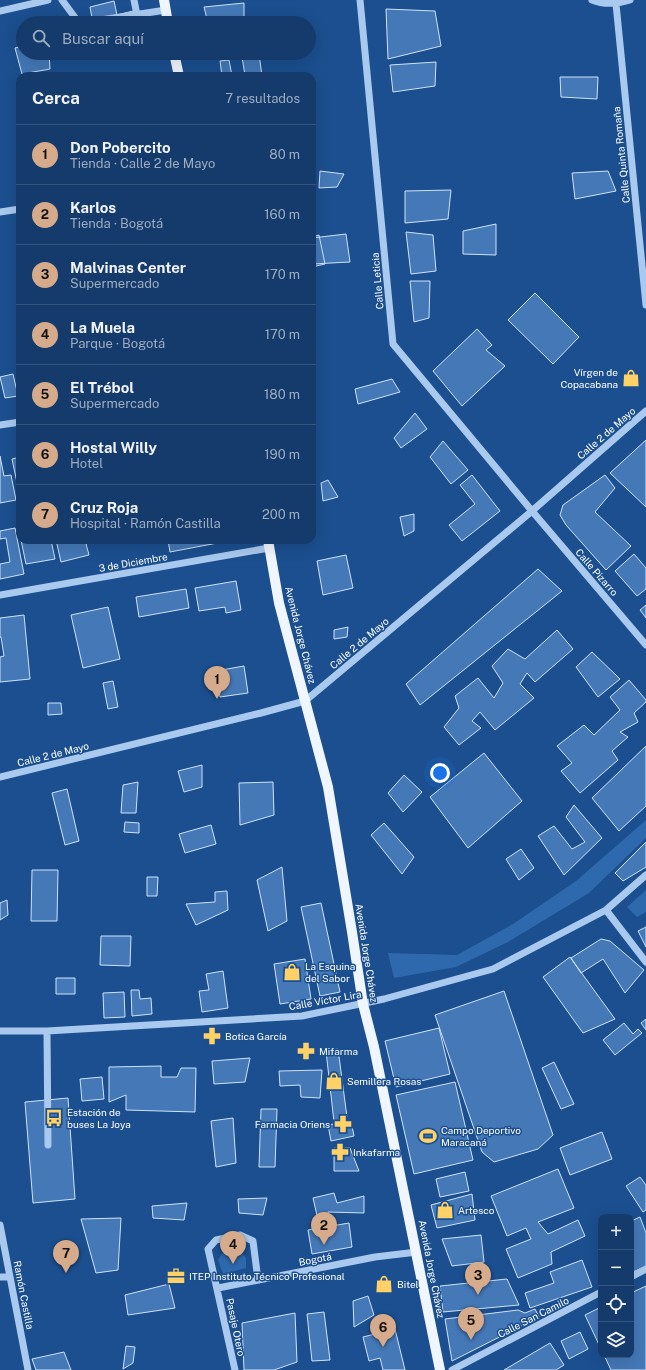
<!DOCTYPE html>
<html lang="es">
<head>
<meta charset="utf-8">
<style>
	:root { --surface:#143b6b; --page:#214673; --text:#f1f3f6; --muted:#9dadc1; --line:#33557e; --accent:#d6ab8b }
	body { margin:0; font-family:"Public Sans",sans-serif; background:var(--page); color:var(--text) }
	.controls { position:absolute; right:12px; bottom:12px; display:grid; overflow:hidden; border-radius:8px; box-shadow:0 4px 16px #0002 }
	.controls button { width:36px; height:36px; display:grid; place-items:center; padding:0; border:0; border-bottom:1px solid var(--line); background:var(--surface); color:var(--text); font:20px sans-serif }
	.you { position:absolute; left:440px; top:773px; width:14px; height:14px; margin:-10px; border:3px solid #fff; border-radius:50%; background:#1a73e8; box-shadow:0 0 0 6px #1a73e833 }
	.badge { display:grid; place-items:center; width:26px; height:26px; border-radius:50%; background:var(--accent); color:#111; font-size:13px; font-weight:700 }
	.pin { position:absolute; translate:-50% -33px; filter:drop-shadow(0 1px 2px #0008) }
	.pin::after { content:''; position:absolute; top:21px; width:14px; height:12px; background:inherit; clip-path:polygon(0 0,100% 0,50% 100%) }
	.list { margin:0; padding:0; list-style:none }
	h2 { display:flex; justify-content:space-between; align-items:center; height:52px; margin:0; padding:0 16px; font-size:17px }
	h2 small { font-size:13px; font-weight:400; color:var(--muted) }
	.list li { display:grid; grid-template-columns:26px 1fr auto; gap:12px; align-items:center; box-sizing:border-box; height:60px; padding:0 16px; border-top:1px solid var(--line) }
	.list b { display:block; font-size:15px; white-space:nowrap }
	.list p { margin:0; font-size:13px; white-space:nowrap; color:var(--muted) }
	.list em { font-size:13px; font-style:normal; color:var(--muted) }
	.icon { flex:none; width:22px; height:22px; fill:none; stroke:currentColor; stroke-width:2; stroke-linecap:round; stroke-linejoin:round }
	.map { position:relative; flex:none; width:646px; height:1370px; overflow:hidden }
	.search { position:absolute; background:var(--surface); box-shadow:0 4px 16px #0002; left:16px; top:16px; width:300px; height:44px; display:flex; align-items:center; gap:10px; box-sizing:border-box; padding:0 14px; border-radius:22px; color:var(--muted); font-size:15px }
	.panel { position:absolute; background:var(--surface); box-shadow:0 4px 16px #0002; left:16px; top:72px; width:300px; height:472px; border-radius:12px }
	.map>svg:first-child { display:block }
	.green { fill:#2e69ad }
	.building { fill:#4478b7; stroke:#cfe3fa }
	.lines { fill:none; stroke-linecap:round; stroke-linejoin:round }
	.minor { stroke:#a9c9ee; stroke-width:7 }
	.major { stroke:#f0f6ff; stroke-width:10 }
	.labels { text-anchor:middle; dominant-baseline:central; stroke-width:3; stroke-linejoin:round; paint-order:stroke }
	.street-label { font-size:10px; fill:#fff; stroke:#1b4f8f }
	.poi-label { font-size:10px; fill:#fff; stroke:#1b4f8f; text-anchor:start }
</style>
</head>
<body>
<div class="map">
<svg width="646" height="1370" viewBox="0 0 646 1370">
	<rect width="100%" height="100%" fill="#1b4f8f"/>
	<path class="green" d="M646 820V838L589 893 508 942 456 967 394 978 388 953 457 955 513 924 576 881Z
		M646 890V912L637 917 627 907Z
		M238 1248 246 1258V1268L223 1274 218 1260 224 1251Z"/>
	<path class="building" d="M114 1 117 15 137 10 140 23H115V20L93 23 90 7Z
		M244 3V23H208L204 7Z
		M386 9 435 11 441 46 388 59Z
		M23 46V53H49L50 69 22 74 15 48Z
		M259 54 262 76H238L245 75 242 57Z
		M229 60 232 76H222L220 61Z
		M436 62 435 86 393 92 390 65Z
		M560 77H598L597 99 561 97Z
		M320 171 344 174 337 187 319 188Z
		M608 171 616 191 575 199 572 173Z
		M451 190 448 219 405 223V191Z
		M496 224V255L463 254V231Z
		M406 232 433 235 436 271 411 274Z
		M346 234 350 262 312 264V238Z
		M319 235 325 264 312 267V237Z
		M410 281H430L429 318 414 322Z
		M535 293 579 337 553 364 508 320Z
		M477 329 492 345 486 350 505 366 462 406 433 371Z
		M13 374 18 396 5 398 0 377Z
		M392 379 400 392 358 404 355 389Z
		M415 413 427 429 401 448 394 438Z
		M646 440V507L610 473Z
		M443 441 468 470 451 484 430 457Z
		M0 456 4 476 11 475 16 500 0 503Z
		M20 457V497L12 459Z
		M472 475 500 511 462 541 449 525 475 504 460 485Z
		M605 475 615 488 595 512 631 546 606 570 566 525 560 515 563 505Z
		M328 480 338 497 323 501 321 483Z
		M414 514V531L404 536 400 517Z
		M15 528 24 574 0 579V564L10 562 6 538 0 539V531Z
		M21 540H51L55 559 26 564Z
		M56 540H85L89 555 61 562Z
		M168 540H228V541L170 552Z
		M634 554 646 568V589L637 596 615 571Z
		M346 555 353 588 323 595 317 561Z
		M538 569 562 591 420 705 406 684Z
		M236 581 241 610 226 613 225 607 199 611 195 588Z
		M186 589 189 608 139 617 136 597Z
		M646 605V618L640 610Z
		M108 607 120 659 83 668 71 615Z
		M24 615 30 679 0 682V657L4 656 1 637H0V618Z
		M348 627 347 637 334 639V630Z
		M557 630 573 649 535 682 527 673 520 684 534 698 495 730 480 712 472 721 481 728 459 745 444 727 459 708 455 696 478 678 494 698 503 683 492 666 508 649 525 659Z
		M592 652 620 679 598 697 576 667Z
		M244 666 248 693 220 697 216 671Z
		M629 680 646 700V702L634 713 638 722 620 732 628 737 612 751 618 760 580 793 561 771 572 763 557 746 584 725 594 735 620 710 610 697Z
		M113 681 118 707 108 709 103 683Z
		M48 703H61L62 714 48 715Z
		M646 746V806L619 831 592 798Z
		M484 753 522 801 468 848 430 797Z
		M202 765V787L184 792 178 771Z
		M404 775 422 792 403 812 388 793Z
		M138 782 136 813H121L123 785Z
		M273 782 274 815 240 825 239 783Z
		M67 789 79 841 65 845 52 793Z
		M574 805 602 838 564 875 538 836 554 826 572 849 585 842 566 817Z
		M125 822 139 823V833L124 832Z
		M384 823 414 857 402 874 371 835Z
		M211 825 216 844 185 853 179 834Z
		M646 842V867L623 881 615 873Z
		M521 849 534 868 519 880 506 859Z
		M282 867 287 921 268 931 257 880Z
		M32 870H58L57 921H31Z
		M147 877H158L157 896H147Z
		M227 891 228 910 196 925 186 904 215 902V892Z
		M7 900 8 915 0 920V903Z
		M321 903 340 992 320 996 301 907Z
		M646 927V947L638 931Z
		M101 936H131L130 966 100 965Z
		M601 939 610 941 644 970 625 993 603 959 581 973 571 958Z
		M570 957 615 1019 583 1033 543 977Z
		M305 959 311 999 280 1004 274 964Z
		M223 971 228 1008 202 1012 199 991 209 990 206 974Z
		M56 978H75V994H56Z
		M131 990H139L140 999 151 998 152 1014 132 1016Z
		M504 991 553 1135 538 1149 494 1162 482 1152 435 1015Z
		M124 992 125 1017 104 1018 103 993Z
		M646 1019V1030L641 1023Z
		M624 1023 633 1034 638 1029 642 1033 615 1055 603 1040Z
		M439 1028 450 1074 396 1087 385 1041Z
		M338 1049 347 1117 334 1122 326 1051Z
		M250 1058 245 1082 214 1084 212 1061Z
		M554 1062 574 1104 561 1109 542 1068Z
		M161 1066V1077H177L181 1068H196L195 1112 126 1110V1095L109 1102V1067Z
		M322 1070 320 1098 301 1097 300 1085 280 1086 279 1071Z
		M102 1077 104 1099 82 1101 80 1079Z
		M455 1082 473 1160 414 1174 396 1095Z
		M68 1098 75 1199 33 1203 25 1102Z
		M261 1109H277L275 1167H259Z
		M233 1118 236 1163 216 1167 211 1121Z
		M351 1121 354 1136 331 1141 328 1125Z
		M602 1132 612 1159 570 1175 560 1148Z
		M334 1148H350L359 1171H334Z
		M558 1169 574 1208 538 1222 548 1234 578 1220 585 1236 551 1252 552 1264 518 1278 506 1249 531 1239 526 1228 507 1236 491 1196Z
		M465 1172 469 1191 440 1197 436 1179Z
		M640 1177 646 1185V1210L643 1212 626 1186Z
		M334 1193 337 1203 364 1196V1213L328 1212 330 1221 319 1224 313 1198Z
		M472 1194 475 1220 437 1228 431 1205Z
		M267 1198 263 1215 239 1213 238 1199Z
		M187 1203 184 1220 153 1218 152 1206Z
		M640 1217 646 1233V1266L631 1273V1221Z
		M121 1218 118 1270 96 1273 81 1219Z
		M349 1223 352 1247 312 1254 308 1230Z
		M481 1235 484 1262 452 1266 442 1239Z
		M582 1260 592 1287 530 1308 525 1293 554 1283 550 1272Z
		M507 1279 519 1305 443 1312 440 1286Z
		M169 1284 175 1308 128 1315 125 1295Z
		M646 1286V1370H611L604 1355H631V1293Z
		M368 1296 374 1315 354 1327 353 1301Z
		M601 1307V1349L585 1315Z
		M535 1309 539 1317 452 1361 445 1319 518 1310 525 1313Z
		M324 1312 330 1360 312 1361 307 1314Z
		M295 1313 297 1362 274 1370H244L242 1323Z
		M395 1329 405 1370H383L380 1358 369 1361 363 1337Z
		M580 1332 588 1349 569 1359 561 1341Z
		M550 1343 564 1365 556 1370H504Z
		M126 1346 135 1347 133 1363 123 1369Z
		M64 1352 71 1370H36L32 1359Z"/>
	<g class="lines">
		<path class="minor" d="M62 0 79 23
			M134 0 137 15
			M360 0 393 344 532 511 646 645
			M592 0C604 5 617 4 630 0
			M616 4 646 305
			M0 11 48 0
			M81 23 166 10
			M0 212 20 209
			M0 425 20 422
			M0 595 269 548
			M0 777 261 713 305 701 532 511 646 411
			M606 910 646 962
			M0 1031H47L302 1016 384 999 493 969 606 910 646 875
			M47 1031 48 1145
			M0 1225 28 1370
			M0 1277H10
			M631 1277 646 1269
			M218 1288 375 1257 417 1252
			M235 1370 208 1249 216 1240 240 1235 253 1241 258 1280
			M452 1370 601 1292"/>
		<path class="major" d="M164 0 168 23
			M174 53 179 76
			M268 540 279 603 328 787 352 932 363 1004 374 1047 440 1370"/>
	</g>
	<defs>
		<g id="shop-bare" transform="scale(1.38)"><path d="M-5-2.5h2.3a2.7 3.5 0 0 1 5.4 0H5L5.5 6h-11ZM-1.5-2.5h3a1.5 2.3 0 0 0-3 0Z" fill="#ffd166" stroke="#1b4f8f" stroke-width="2.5" paint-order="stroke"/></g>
		<g id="pharmacy-bare" transform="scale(1.38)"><path d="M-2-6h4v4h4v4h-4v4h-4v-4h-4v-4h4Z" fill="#ffd166" stroke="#1b4f8f" stroke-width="2.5" paint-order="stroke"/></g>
		<g id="bus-bare" transform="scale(1.38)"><path d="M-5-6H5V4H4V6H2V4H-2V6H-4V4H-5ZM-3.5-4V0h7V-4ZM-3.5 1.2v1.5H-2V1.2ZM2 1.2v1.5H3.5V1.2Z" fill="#ffd166" stroke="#1b4f8f" stroke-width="2.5" paint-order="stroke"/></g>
		<g id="stadium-bare" transform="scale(1.38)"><path d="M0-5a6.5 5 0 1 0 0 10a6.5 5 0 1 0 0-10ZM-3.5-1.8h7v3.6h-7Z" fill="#ffd166" stroke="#1b4f8f" stroke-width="2.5" paint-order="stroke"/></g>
		<g id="office-bare" transform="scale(1.38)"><path d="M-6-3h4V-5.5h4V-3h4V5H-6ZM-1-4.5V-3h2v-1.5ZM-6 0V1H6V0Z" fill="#ffd166" stroke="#1b4f8f" stroke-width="2.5" paint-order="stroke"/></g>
	</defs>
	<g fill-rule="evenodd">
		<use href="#shop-bare" x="631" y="378"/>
		<use href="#shop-bare" x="292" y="972"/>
		<use href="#pharmacy-bare" x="212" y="1036"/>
		<use href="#pharmacy-bare" x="306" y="1051"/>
		<use href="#shop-bare" x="334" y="1081"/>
		<use href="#bus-bare" x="54" y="1118"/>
		<use href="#pharmacy-bare" x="343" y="1124"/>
		<use href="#stadium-bare" x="428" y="1136"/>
		<use href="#pharmacy-bare" x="340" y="1152"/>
		<use href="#shop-bare" x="445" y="1210"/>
		<use href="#office-bare" x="176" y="1276"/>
		<use href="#shop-bare" x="384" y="1284"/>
	</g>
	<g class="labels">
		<g class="street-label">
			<text transform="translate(621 155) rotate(-96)">Calle Quinta Romaña</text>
			<text transform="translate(377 281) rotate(-95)">Calle Leticia</text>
			<text transform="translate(606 433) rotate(-41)">Calle 2 de Mayo</text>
			<text transform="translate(133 562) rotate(-10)">3 de Diciembre</text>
			<text transform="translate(597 572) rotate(49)">Calle Pizarro</text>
			<text transform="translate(301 635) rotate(76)">Avenida Jorge Chávez</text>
			<text transform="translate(359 643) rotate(-40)">Calle 2 de Mayo</text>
			<text transform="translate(53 754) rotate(-14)">Calle 2 de Mayo</text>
			<text transform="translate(367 953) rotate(81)">Avenida Jorge Chávez</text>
			<text transform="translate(325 1000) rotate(-10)">Calle Víctor Lira</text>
			<text transform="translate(315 1259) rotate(-11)">Bogotá</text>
			<text transform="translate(432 1269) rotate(79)">Avenida Jorge Chávez</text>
			<text transform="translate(24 1295) rotate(79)">Ramón Castilla</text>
			<text transform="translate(533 1317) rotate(-27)">Calle San Camilo</text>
			<text transform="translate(236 1327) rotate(78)">Pasaje Otero</text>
		</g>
		<g class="poi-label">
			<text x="618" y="372" text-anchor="end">Vírgen de<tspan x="618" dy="12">Copacabana</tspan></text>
			<text x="305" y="966">La Esquina<tspan x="305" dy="12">del Sabor</tspan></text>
			<text x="225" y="1036">Botica García</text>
			<text x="319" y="1051">Mifarma</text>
			<text x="347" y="1081">Semillera Rosas</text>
			<text x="67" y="1112">Estación de<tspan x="67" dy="12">buses La Joya</tspan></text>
			<text x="330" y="1124" text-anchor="end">Farmacia Oriens</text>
			<text x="441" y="1130">Campo Deportivo<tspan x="441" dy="12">Maracaná</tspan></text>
			<text x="353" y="1152">Inkafarma</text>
			<text x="458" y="1210">Artesco</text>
			<text x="189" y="1276">ITEP Instituto Técnico Profesional</text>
			<text x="397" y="1284">Bitel</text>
		</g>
	</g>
</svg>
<div class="controls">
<button>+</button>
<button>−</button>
<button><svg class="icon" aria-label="locate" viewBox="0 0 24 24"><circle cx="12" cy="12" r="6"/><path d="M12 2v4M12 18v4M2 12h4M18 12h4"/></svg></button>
<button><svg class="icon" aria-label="layers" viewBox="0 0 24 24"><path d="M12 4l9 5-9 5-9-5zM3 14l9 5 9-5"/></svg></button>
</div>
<div class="you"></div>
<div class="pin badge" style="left:217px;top:699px">1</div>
<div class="pin badge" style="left:324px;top:1245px">2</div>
<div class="pin badge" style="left:478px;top:1295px">3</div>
<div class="pin badge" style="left:233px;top:1264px">4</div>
<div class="pin badge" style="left:471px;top:1340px">5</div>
<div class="pin badge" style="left:383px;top:1347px">6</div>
<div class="pin badge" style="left:66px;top:1273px">7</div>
<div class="search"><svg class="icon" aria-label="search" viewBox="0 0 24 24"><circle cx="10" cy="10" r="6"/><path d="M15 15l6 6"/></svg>Buscar aquí</div>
<section class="panel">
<h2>Cerca<small>7 resultados</small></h2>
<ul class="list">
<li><span class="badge">1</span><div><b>Don Pobercito</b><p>Tienda · Calle 2 de Mayo</p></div><em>80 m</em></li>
<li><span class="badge">2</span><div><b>Karlos</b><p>Tienda · Bogotá</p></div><em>160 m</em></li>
<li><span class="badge">3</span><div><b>Malvinas Center</b><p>Supermercado</p></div><em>170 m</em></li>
<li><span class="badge">4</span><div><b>La Muela</b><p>Parque · Bogotá</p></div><em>170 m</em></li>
<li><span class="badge">5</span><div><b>El Trébol</b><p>Supermercado</p></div><em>180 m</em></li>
<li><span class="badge">6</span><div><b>Hostal Willy</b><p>Hotel</p></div><em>190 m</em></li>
<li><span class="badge">7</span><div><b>Cruz Roja</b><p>Hospital · Ramón Castilla</p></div><em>200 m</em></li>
</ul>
</section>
</div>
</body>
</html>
